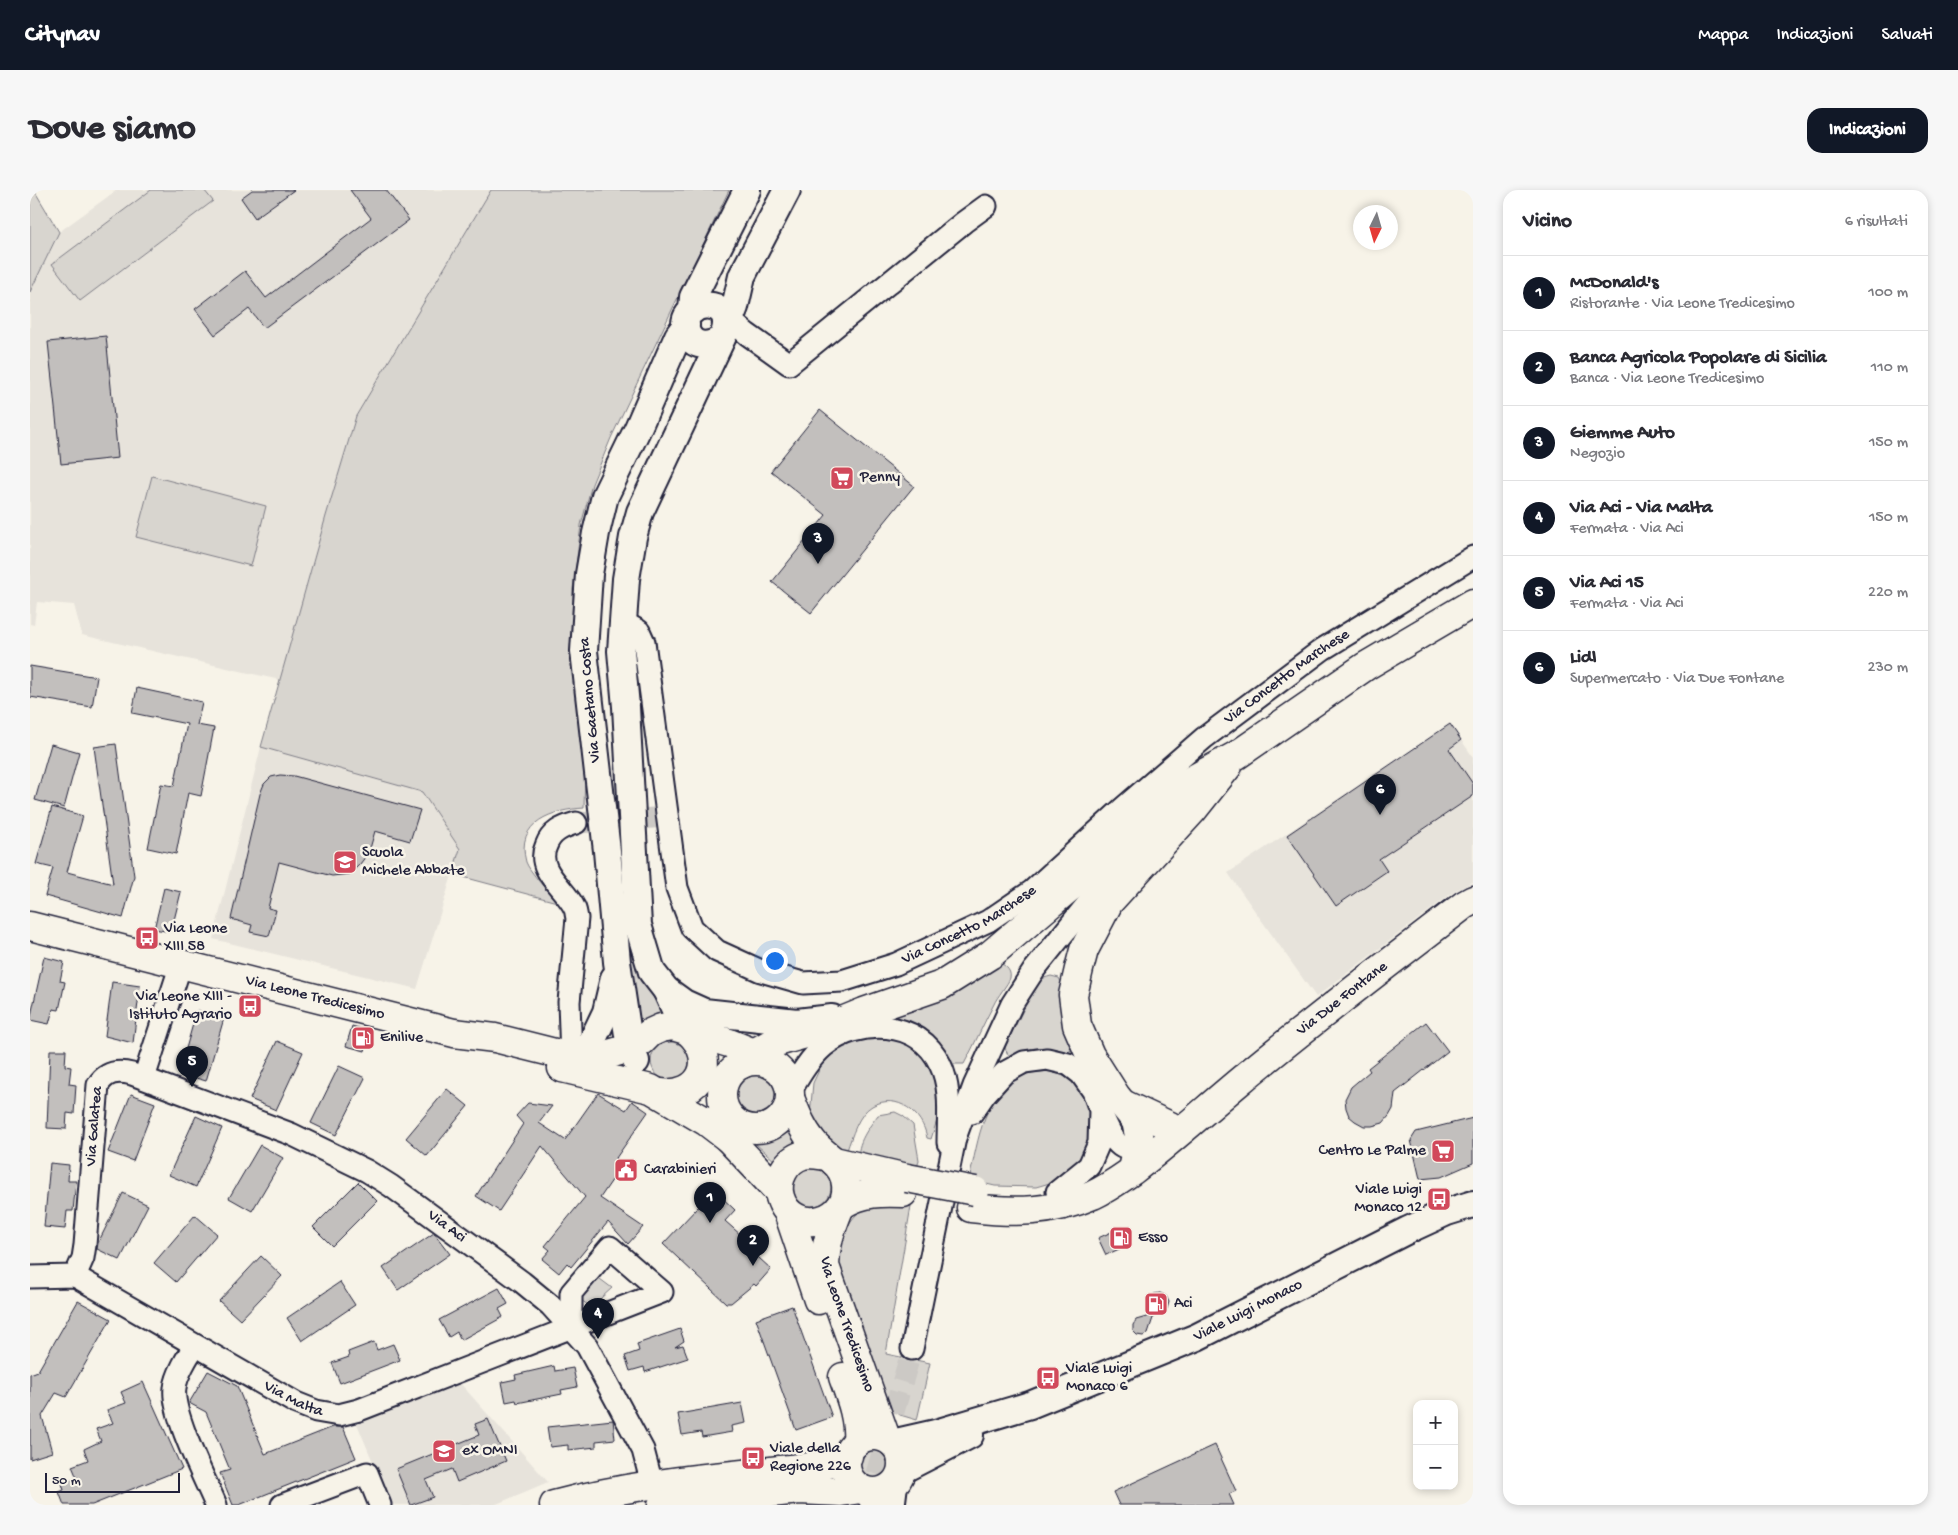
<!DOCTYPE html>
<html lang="it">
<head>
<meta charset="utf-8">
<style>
	:root { --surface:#fff; --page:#f7f7f7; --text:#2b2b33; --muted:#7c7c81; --line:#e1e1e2; --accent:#111827 }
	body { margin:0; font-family:"Gochi Hand",sans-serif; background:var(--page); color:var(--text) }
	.controls { position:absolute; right:15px; bottom:15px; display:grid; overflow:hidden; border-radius:10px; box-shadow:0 2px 8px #0003 }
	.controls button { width:45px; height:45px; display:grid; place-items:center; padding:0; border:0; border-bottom:1px solid var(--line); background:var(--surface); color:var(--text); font:25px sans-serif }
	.compass { position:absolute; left:1323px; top:15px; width:45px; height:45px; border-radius:50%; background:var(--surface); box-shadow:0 2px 8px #0003; rotate:185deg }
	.scale { position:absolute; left:15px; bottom:12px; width:135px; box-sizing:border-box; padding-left:5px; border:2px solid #22223b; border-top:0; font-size:14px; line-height:18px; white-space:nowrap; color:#22223b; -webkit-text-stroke:4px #f7f3e8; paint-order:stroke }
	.you { position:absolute; left:744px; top:770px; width:18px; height:18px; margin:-12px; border:4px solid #fff; border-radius:50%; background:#1a73e8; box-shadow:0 0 0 8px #1a73e833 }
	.badge { display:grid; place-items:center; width:32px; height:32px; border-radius:50%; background:var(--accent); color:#fff; font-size:16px; font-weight:700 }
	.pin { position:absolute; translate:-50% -41px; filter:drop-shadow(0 1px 2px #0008) }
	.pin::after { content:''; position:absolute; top:26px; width:18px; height:15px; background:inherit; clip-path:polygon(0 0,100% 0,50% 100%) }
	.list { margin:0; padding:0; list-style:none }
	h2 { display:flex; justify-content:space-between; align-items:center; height:65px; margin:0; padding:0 20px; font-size:21px }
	h2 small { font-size:16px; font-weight:400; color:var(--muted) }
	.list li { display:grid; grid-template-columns:32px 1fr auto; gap:15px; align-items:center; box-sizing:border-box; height:75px; padding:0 20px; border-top:1px solid var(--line) }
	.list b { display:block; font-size:19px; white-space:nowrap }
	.list p { margin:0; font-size:16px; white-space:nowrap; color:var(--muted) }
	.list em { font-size:16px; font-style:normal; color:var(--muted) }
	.map { position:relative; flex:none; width:1443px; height:1315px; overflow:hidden; border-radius:15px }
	header { display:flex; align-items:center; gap:30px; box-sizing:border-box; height:70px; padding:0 25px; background:var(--accent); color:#fff }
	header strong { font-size:24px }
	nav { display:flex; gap:28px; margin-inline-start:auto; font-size:18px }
	.intro { display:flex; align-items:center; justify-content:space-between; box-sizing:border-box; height:120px; padding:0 30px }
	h1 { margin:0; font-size:35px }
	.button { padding:12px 22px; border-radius:15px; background:var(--accent); color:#fff; font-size:18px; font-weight:700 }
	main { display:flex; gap:30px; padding:0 30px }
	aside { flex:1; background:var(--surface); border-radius:15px; box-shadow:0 2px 8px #0003 }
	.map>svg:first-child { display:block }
	.built { fill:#e7e3db }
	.green { fill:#d8d5cf; stroke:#7d7c85 }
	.building { fill:#c2bfbd; stroke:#22223b }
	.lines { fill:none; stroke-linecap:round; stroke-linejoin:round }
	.minor-tunnel { stroke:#ccc9c5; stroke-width:21; stroke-dasharray:21 11; stroke-linecap:butt }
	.minor-casing { stroke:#22223b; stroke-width:25 }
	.tertiary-casing { stroke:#22223b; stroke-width:30 }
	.secondary-casing { stroke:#22223b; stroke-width:31 }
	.primary-casing { stroke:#22223b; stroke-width:31 }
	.minor { stroke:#f7f3e8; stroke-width:21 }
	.tertiary { stroke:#f7f3e8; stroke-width:26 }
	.secondary { stroke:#f7f3e8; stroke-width:28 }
	.primary { stroke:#f7f3e8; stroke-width:28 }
	.primary-bridge-casing { stroke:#22223b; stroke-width:31; stroke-linecap:butt }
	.primary-bridge { stroke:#f7f3e8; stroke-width:28 }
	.labels { text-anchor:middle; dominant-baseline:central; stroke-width:5; stroke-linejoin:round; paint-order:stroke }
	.poi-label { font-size:16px; fill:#22223b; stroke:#f7f3e8; text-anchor:start }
	.street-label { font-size:16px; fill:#22223b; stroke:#f7f3e8 }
</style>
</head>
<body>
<header>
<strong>Citynav</strong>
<nav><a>Mappa</a><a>Indicazioni</a><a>Salvati</a></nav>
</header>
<div class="intro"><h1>Dove siamo</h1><a class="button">Indicazioni</a></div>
<main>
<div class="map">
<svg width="1443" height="1315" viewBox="0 0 1443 1315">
	<rect width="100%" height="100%" fill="#f7f3e8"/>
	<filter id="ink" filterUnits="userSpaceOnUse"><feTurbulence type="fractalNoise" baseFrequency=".02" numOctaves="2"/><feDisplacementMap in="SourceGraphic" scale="10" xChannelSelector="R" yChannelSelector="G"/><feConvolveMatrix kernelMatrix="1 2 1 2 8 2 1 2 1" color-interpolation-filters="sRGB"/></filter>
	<g filter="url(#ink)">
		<path class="built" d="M87 0H461L326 226 296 326 250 490 52 445 44 415 7 412 4 435 0 434V102L29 42Z
			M1420 534 1443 567V692L1425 701 1286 807 1198 683Z
			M231 557 392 602 430 659 387 799 183 749Z
			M430 1193 518 1292 464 1315H361L325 1229Z"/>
		<path class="green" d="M0 0H4L29 42 0 102Z
			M121 0H174L183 11 50 111 22 74Z
			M461 0H699L581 248 562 294 551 335 543 399 544 485 555 580 554 618C523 620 485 631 496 672 499 681 520 704 527 712L422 684 430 659 392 602 231 557 296 326 326 226Z
			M122 286 236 316 221 376 106 347Z
			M599 751C607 787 614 794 636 821L606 839Z
			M966 771C973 774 982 779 980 788 978 794 967 807 964 814 953 834 945 854 934 874H922L866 830 868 823Z
			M1021 786 1029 788 1033 796 1043 859 1036 863C1025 860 1012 856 1000 859 992 861 986 866 978 865L975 858C980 846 1004 795 1014 788 1016 787 1019 787 1021 786Z
			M843 846 866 848 887 858 905 885 909 908 907 930 901 949 897 948C893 923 867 902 842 916 828 924 822 947 817 960L812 962 799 954 780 925 783 893 791 876 803 861 820 852Z
			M621 871a19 19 0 1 1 38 0a19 19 0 1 1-38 0Z
			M1020 881 1039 888 1054 902 1060 915V955L1040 987 1006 997 965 996 939 990C949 949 952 901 997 884 1004 882 1013 882 1020 881Z
			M702 904a22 22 0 1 1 44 0a22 22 0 1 1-44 0Z
			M865 922 873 926 883 935 889 970 886 982 829 969C826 954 839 937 848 925Z
			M762 942 768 956 746 972 726 954V949L737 948Z
			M763 997a19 19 0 1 1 38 0a19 19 0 1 1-38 0Z
			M866 1013 881 1016 856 1164 900 1173 887 1230 870 1225 858 1216 808 1082C809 1058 814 1027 838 1017 846 1013 858 1014 866 1013Z
			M566 1086 582 1098 561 1117 545 1106Z
			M828 1274a16 16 0 1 1 32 0a16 16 0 1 1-32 0Z"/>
		<path class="building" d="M222 0H264L225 28 211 8Z
			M320 0H356L379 30 234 138 219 119 185 145 165 119 215 81 236 108 341 28Z
			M76 146 88 268 31 274 18 152Z
			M790 220 884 296 781 423 742 392 796 325 741 281Z
			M0 476 67 487 62 517 0 507Z
			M107 498 172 512 167 535 184 538 171 606 158 603 146 664 118 658 131 594 144 596 157 534 102 523Z
			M1420 534 1431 550 1419 559 1443 594V606L1349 669 1357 681 1306 716 1257 645Z
			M21 554 49 562 34 618 5 610Z
			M86 554 104 686 93 728 15 706 23 678 6 674 22 617 53 626 37 682 83 694 64 557Z
			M250 585 264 586 390 620 380 651 345 641 339 662 330 674 320 684 302 686 249 672 238 718 246 720 239 746 220 742 222 735 201 729 230 604 234 594 241 587Z
			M134 698 151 702 141 742 124 739Z
			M14 767 34 772 30 791 35 792 29 820 23 819 19 834 0 830Z
			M82 792 110 796 103 853 75 846Z
			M167 820 194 828 176 891 149 883Z
			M1396 832 1418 861 1365 903 1363 919 1359 926 1353 933 1342 936H1334L1325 931 1319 926 1316 918 1315 909 1321 897 1340 881 1338 878Z
			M322 836 339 841 335 861 316 856Z
			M247 851 273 862 246 920 220 909Z
			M20 860H36L35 876 41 877 39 894 46 895 44 924 37 923 36 939 17 938Z
			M309 876 335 888 306 945 281 933Z
			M417 899 438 916 397 966 376 948Z
			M568 903 596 920 602 911 618 922 586 968 593 974 570 1008 613 1037 598 1054 578 1032 541 1077 537 1073 529 1083 512 1069 520 1060 515 1056 555 1007 512 956 469 1021 446 1006 493 934 486 926 498 913 522 916 509 933 535 950Z
			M101 904 125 913 103 971 78 962Z
			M166 926 192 938 166 997 139 985Z
			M1443 928V973L1411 987 1390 989 1381 950 1386 942Z
			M230 955 253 968 222 1021 199 1008Z
			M20 973 39 975 38 991H46L43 1021H37L35 1039 14 1037Z
			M328 992 347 1011 302 1056 283 1037Z
			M684 1000 705 1020 695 1031 720 1053 717 1057 741 1079 726 1096 724 1094 701 1113H696L633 1054Z
			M93 1003 118 1015 90 1070 67 1059 68 1053Z
			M165 1025 187 1044 146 1092 124 1073Z
			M1093 1037 1100 1054 1076 1065 1068 1048Z
			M404 1043 420 1064 368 1100 353 1078Z
			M231 1066 252 1086 210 1130 189 1111Z
			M310 1092 325 1115 272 1151 257 1128Z
			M469 1098 478 1114 469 1119 473 1127 431 1150 427 1142 419 1147 409 1130Z
			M1130 1103 1136 1106 1139 1112 1137 1119 1123 1128 1118 1143 1113 1146 1107 1145 1103 1141V1135L1106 1130 1120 1126V1110L1124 1104Z
			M48 1111 81 1129 36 1207 26 1203 12 1226 22 1262 0 1269V1184L8 1181Z
			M762 1116 802 1227 766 1240 726 1129Z
			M650 1139 654 1151 645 1157 653 1155 658 1168 615 1182 614 1177 600 1181 595 1166 609 1161 607 1154Z
			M344 1152 347 1160 363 1154 370 1170 310 1193 302 1173 319 1167 318 1162Z
			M524 1176 525 1181 543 1178 547 1197 531 1200 532 1204 487 1213 486 1210 476 1212 472 1192 486 1189 485 1185Z
			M178 1181 207 1196 235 1264 303 1237H313L326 1268 209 1315H203L190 1283 200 1280 176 1222 159 1213Z
			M113 1192 152 1279 62 1315H34L29 1302 34 1300 32 1294 47 1288 42 1276 58 1270 54 1259 71 1251 66 1239 83 1233 77 1220 96 1213 91 1202Z
			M712 1213 716 1233 701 1236 702 1242 672 1247 671 1242 652 1245 648 1224Z
			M458 1229 476 1271 427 1292 422 1279 396 1290 403 1307 381 1315 366 1279 449 1245 445 1234Z
			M583 1230 585 1249 566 1251V1257L538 1260V1255L520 1257 517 1237Z
			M1185 1255 1206 1301 1199 1304 1204 1315H1089L1083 1302Z"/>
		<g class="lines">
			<path class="minor-tunnel" d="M546 633 639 627
				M837 1315 882 1159"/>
			<g class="minor-casing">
				<g id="minor">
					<path d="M693 124 717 144 759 174 934 32 956 16"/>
					<path id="s1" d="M593 432 609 441 614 452 647 698 662 738 687 761 731 781 773 793 812 791 866 774 958 731 1002 701 1092 619 1174 548 1293 459 1443 367"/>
					<path d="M541 867 539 812 547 728C546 725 546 720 544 717 535 698 505 680 516 656 521 642 532 637 546 633"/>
					<path d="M114 888 151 774"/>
					<path d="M760 902C770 885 779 869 794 856 829 828 889 829 910 874 922 898 918 927 918 953"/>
					<path d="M942 923 955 904 974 883 994 872 1017 869 1038 874 1051 884 1063 901 1070 920 1069 953 1059 976 1027 1002"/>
					<path d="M1072 925C1086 955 1086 962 1122 961"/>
					<path id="s2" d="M45 1086 53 1068 55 1055 68 895C76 882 87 880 102 884L261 944 337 981 361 996 492 1092 520 1115 557 1156 613 1260 622 1294"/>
					<path id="s3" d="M0 1087 45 1086 266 1213 286 1221 309 1225 329 1220 632 1102 580 1057 541 1103V1137"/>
					<path d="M165 1156C158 1165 146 1186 145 1198 141 1223 175 1289 186 1315"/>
					<path d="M882 1159 925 948 944 896 982 814 1004 780 1058 713 1087 680 1151 613 1168 598"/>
					<path d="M836 1302 842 1315"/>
					<path d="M252 1315 337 1283 350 1315"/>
					<path d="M864 1315 867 1291"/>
				</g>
			</g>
			<g class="tertiary-casing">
				<g id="tertiary">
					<path d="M662 121 663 107 717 0"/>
					<path d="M697 137 705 117 712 86 757 0"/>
					<path d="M636 800 654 813 674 822 767 832 802 828"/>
					<path d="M654 839 636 800 622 782 608 735 596 517 591 461 596 389 603 347 610 322 694 144C708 102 641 110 658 145 666 159 682 156 692 148"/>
					<path d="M554 868 576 822 584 788"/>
					<path d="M606 871 600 858 587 772 577 661 554 461 559 384 566 343 575 306 608 238 648 146 656 135"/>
					<path id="s4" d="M862 1253 906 1243 1000 1215 1167 1147 1378 1040 1417 1022 1443 1014"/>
					<path d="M872 1280 940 1245"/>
				</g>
			</g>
			<g class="secondary-casing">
				<g id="secondary">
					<path id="s5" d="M0 736 424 843 465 848 541 867 554 868 569 867 600 858 612 851 620 843 631 838 643 836 699 853 724 863 742 875"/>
					<path d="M532 878 621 899 677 932 698 948"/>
					<path d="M630 903C671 908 689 870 659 842"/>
				</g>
			</g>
			<g class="primary-casing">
				<g id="primary">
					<circle cx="726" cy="905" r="34"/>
					<path d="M712 874 724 863 740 854 790 840 834 822 912 795 960 765 1059 681 1142 601 1207 565 1336 476 1443 413"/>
					<path d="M760 908C766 923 772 939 783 952 793 965 811 972 815 989 826 1032 762 1049 750 1007 745 990 756 970 773 965 781 963 789 965 796 966"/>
					<path d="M1093 914 1140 936"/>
					<path d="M693 919 698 948 748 1001"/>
					<path d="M804 971 877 988"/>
					<path d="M1103 979 1110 950 1106 931 1086 906 1060 865 1047 835 1043 805 1049 779 1054 760 1079 712 1163 620 1198 576"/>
					<path d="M813 1014C833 1002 851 1002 873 1003"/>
					<path id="s6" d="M941 1018C986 1023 1021 1023 1063 1005 1078 998 1089 990 1102 981 1140 952 1174 921 1210 891 1283 830 1359 773 1434 715L1443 710"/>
					<path id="s7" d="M809 1019C801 1039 795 1055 795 1076L856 1248"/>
					<path d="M758 1022 788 1110"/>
					<path d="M813 1187C821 1209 829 1229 827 1252"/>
					<circle cx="844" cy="1274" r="28"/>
					<path d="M524 1315C610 1291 700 1286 788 1276L798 1274 818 1266"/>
					<path d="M632 1315 769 1300 811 1302 831 1299"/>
				</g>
			</g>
			<use href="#minor" class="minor"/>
			<use href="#tertiary" class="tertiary"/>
			<use href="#secondary" class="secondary"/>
			<use href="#primary" class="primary"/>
			<g class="primary-bridge-casing">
				<path id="primary-bridge" d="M877 988 945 1001"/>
			</g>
			<use href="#primary-bridge" class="primary-bridge"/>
		</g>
	</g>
	<defs>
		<g id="supermarket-square" transform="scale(1.25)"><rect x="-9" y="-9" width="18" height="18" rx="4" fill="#d1495b" stroke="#f7f3e8"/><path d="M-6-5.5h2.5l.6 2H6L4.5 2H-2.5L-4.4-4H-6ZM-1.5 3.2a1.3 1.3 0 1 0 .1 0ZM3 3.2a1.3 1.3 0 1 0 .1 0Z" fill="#fff"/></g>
		<g id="school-square" transform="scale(1.25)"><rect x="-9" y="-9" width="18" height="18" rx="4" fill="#d1495b" stroke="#f7f3e8"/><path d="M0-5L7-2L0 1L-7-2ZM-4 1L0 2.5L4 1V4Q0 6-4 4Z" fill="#fff"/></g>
		<g id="bus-square" transform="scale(1.25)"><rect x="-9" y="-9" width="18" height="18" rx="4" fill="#d1495b" stroke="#f7f3e8"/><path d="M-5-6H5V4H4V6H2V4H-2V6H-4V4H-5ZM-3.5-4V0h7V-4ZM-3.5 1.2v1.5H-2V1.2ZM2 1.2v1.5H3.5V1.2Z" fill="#fff"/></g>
		<g id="fuel-square" transform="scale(1.25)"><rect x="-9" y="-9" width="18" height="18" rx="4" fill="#d1495b" stroke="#f7f3e8"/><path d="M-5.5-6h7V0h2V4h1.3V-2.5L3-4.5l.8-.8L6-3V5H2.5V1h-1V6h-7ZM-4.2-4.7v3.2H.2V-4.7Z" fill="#fff"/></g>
		<g id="civic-square" transform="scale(1.25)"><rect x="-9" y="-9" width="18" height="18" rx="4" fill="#d1495b" stroke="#f7f3e8"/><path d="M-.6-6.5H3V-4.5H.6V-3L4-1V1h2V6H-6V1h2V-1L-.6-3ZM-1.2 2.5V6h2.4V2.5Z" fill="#fff"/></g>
	</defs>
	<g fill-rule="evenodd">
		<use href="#supermarket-square" x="812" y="288"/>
		<use href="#school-square" x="315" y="672"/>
		<use href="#bus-square" x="117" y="748"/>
		<use href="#bus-square" x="220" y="816"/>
		<use href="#fuel-square" x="333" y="848"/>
		<use href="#supermarket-square" x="1413" y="961"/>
		<use href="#civic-square" x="596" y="980"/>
		<use href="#bus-square" x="1409" y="1009"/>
		<use href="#fuel-square" x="1091" y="1048"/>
		<use href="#fuel-square" x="1126" y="1114"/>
		<use href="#bus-square" x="1018" y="1188"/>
		<use href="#school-square" x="414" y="1261"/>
		<use href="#bus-square" x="723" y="1268"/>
	</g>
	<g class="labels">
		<g class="poi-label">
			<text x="830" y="288">Penny</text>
			<text x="332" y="663">Scuola<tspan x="332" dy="18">Michele Abbate</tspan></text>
			<text x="134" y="739">Via Leone<tspan x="134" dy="18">XIII 58</tspan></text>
			<text x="202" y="807" text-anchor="end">Via Leone XIII -<tspan x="202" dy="18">Istituto Agrario</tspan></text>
			<text x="350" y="848">Enilive</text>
			<text x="1396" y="961" text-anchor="end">Centro Le Palme</text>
			<text x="614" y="980">Carabinieri</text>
			<text x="1392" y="1000" text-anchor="end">Viale Luigi<tspan x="1392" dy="18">Monaco 12</tspan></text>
			<text x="1108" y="1048">Esso</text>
			<text x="1144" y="1114">Aci</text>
			<text x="1036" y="1179">Viale Luigi<tspan x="1036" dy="18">Monaco 6</tspan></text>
			<text x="740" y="1259">Viale della<tspan x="740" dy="18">Regione 226</tspan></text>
			<text x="432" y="1261">ex OMNI</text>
		</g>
		<g class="street-label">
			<text stroke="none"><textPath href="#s1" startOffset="1031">Via Concetto Marchese</textPath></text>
			<text transform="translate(561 510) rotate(-95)">Via Gaetano Costa</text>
			<text stroke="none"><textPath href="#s1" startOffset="626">Via Concetto Marchese</textPath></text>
			<text stroke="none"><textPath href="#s5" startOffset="294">Via Leone Tredicesimo</textPath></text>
			<text stroke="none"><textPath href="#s6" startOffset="442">Via Due Fontane</textPath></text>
			<text stroke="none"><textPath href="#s2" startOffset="152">Via Galatea</textPath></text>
			<text stroke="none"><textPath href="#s2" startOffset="584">Via Aci</textPath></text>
			<text stroke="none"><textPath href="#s4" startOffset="381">Viale Luigi Monaco</textPath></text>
			<text stroke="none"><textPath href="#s7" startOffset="121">Via Leone Tredicesimo</textPath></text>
			<text stroke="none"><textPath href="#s3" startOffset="296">Via Malta</textPath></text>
		</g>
	</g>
</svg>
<div class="controls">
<button>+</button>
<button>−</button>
</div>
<svg class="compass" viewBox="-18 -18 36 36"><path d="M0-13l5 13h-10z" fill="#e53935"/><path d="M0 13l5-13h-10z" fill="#7c7c81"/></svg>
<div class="scale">50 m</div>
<div class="you"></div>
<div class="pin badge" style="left:680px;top:1033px">1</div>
<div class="pin badge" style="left:723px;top:1076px">2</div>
<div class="pin badge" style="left:788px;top:374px">3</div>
<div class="pin badge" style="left:568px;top:1149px">4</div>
<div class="pin badge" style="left:162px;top:897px">5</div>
<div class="pin badge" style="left:1350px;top:625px">6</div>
</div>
<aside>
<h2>Vicino<small>6 risultati</small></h2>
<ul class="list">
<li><span class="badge">1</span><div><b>McDonald's</b><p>Ristorante · Via Leone Tredicesimo</p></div><em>100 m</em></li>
<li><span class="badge">2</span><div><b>Banca Agricola Popolare di Sicilia</b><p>Banca · Via Leone Tredicesimo</p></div><em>110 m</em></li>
<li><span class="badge">3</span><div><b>Giemme Auto</b><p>Negozio</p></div><em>150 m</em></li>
<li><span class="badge">4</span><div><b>Via Aci - Via Malta</b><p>Fermata · Via Aci</p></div><em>150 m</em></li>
<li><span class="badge">5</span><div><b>Via Aci 15</b><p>Fermata · Via Aci</p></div><em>220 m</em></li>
<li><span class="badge">6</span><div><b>Lidl</b><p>Supermercato · Via Due Fontane</p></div><em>230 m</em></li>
</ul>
</aside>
</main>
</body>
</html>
